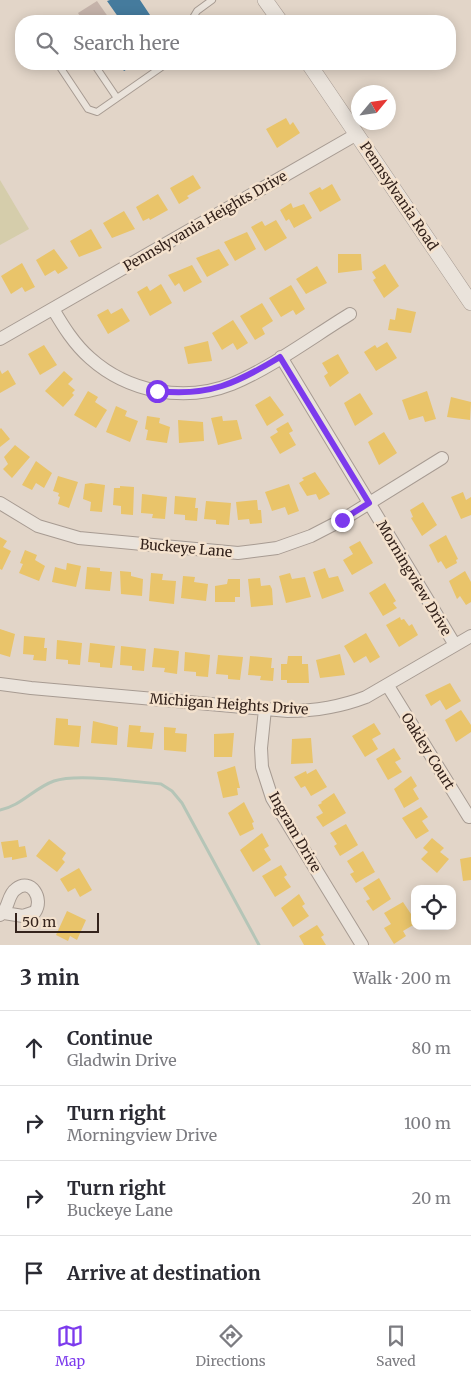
<!DOCTYPE html>
<html lang="en">
<head>
<meta charset="utf-8">
<style>
	:root { --surface:#fff; --page:#f7f7f7; --text:#2b2b33; --muted:#7c7c81; --line:#e1e1e2; --accent:#7c3aed }
	body { margin:0; font-family:Merriweather,serif; background:var(--page); color:var(--text) }
	.controls { position:absolute; right:15px; bottom:15px; display:grid; overflow:hidden; border-radius:10px; box-shadow:0 2px 12px #0003 }
	.controls button { width:45px; height:45px; display:grid; place-items:center; padding:0; border:0; border-bottom:1px solid var(--line); background:var(--surface); color:var(--text); font:25px sans-serif }
	.compass { position:absolute; left:351px; top:85px; width:45px; height:45px; border-radius:50%; background:var(--surface); box-shadow:0 2px 12px #0003; rotate:61deg }
	.scale { position:absolute; left:15px; bottom:12px; width:84px; box-sizing:border-box; padding-left:5px; border:2px solid #34231c; border-top:0; font-size:14px; line-height:18px; white-space:nowrap; color:#34231c; -webkit-text-stroke:4px #f4e2ce; paint-order:stroke }
	.stop { position:absolute; width:15px; height:15px; margin:-11px; border:4px solid #7c3aed; border-radius:50%; background:#fff }
	.stop.end { background:#7c3aed; border-color:#fff; box-shadow:0 1px 5px #0008 }
	.list { margin:0; padding:0; list-style:none }
	h2 { display:flex; justify-content:space-between; align-items:center; height:65px; margin:0; padding:0 20px; font-size:21px }
	h2 small { font-size:16px; font-weight:400; color:var(--muted) }
	.list li { display:grid; grid-template-columns:32px 1fr auto; gap:15px; align-items:center; box-sizing:border-box; height:75px; padding:0 20px; border-top:1px solid var(--line) }
	.list b { display:block; font-size:19px; white-space:nowrap }
	.list p { margin:0; font-size:16px; white-space:nowrap; color:var(--muted) }
	.list em { font-size:16px; font-style:normal; color:var(--muted) }
	.icon { flex:none; width:28px; height:28px; fill:none; stroke:currentColor; stroke-width:2; stroke-linecap:round; stroke-linejoin:round }
	.map { position:relative; flex:none; width:471px; height:945px; overflow:hidden }
	.search { position:absolute; background:var(--surface); box-shadow:0 2px 12px #0003; left:15px; right:15px; top:15px; height:55px; display:flex; align-items:center; gap:12px; box-sizing:border-box; padding:0 18px; border-radius:20px; color:var(--muted); font-size:19px }
	.sheet { height:365px; background:var(--surface) }
	nav { display:flex; justify-content:space-around; align-items:center; box-sizing:border-box; height:70px; border-top:1px solid var(--line); background:var(--surface); font-size:14px; color:var(--muted) }
	nav a { display:grid; justify-items:center; gap:2px }
	nav .on { color:var(--accent) }
	.map>svg:first-child { display:block }
	.green { fill:#d5cdab }
	.homes { fill:#e9c46a }
	.public { fill:#457b9d }
	.lines { fill:none; stroke-linecap:round; stroke-linejoin:round }
	.stream { stroke:#b5c5b7; stroke-width:3 }
	.building { fill:#c5b3aa }
	.service-casing { stroke:#a79b92; stroke-width:8 }
	.minor-casing { stroke:#a79b92; stroke-width:14 }
	.tertiary-casing { stroke:#a79b92; stroke-width:16 }
	.service { stroke:#eae3db; stroke-width:6 }
	.minor { stroke:#eae3db; stroke-width:12 }
	.tertiary { stroke:#eae3db; stroke-width:15 }
	.route { stroke:#7c3aed; stroke-width:6 }
	.labels { text-anchor:middle; dominant-baseline:central; stroke-width:5; stroke-linejoin:round; paint-order:stroke }
	.street-label { font-size:14px; fill:#34231c; stroke:#f4e2ce }
</style>
</head>
<body>
<div class="map">
<svg width="471" height="945" viewBox="0 0 471 945">
	<rect width="100%" height="100%" fill="#e2d5c8"/>
	<path class="green" d="M0 180 29 229 0 245Z"/>
	<path class="homes" d="M286 118 290 125 293 122 300 133 277 148 266 129Z
		M193 175 201 188 187 196 189 198 179 204 170 188Z
		M332 184 341 200 320 212 309 193 320 187 322 190Z
		M158 194 168 210 150 220 149 218 143 221 136 207Z
		M291 203 293 208 304 204 312 218 294 228 289 219 286 221 280 210Z
		M124 211 135 229 112 238 103 223Z
		M276 220 287 238 265 251 251 227 262 221 265 226Z
		M91 229 102 248 79 257 70 241Z
		M247 232 256 249 235 261 224 242Z
		M54 249 68 268 58 274 55 270 45 276 36 260Z
		M219 249 229 265 207 277 196 258Z
		M338 254H361L362 270 338 273Z
		M22 263 35 287 25 292 22 287 11 294 1 276Z
		M385 264 399 286 384 298 373 280 376 278 372 272Z
		M192 265 202 282 184 292 179 283 175 286 168 275Z
		M317 266 327 283 306 294 296 279Z
		M161 284 172 303 150 316 137 292 147 286 150 291Z
		M291 285 305 309 296 315 293 310 281 317 269 298Z
		M262 303 273 321 262 328 265 334 255 340 240 316Z
		M122 308 130 321 108 334 97 315 108 309 111 314Z
		M397 308 416 312 411 333 388 330 390 319 395 320Z
		M233 320 248 343 237 350 233 343 222 350 212 333Z
		M208 341 212 361 188 364 184 347Z
		M387 342 397 358 376 371 364 352 375 345 377 348Z
		M44 345 57 365 40 375 28 354Z
		M338 354 349 373 330 387 324 376 328 373 322 363Z
		M0 370 2 374 8 370 16 384 0 393Z
		M64 371 73 379 68 384 75 390 72 393 74 395 63 407 45 391Z
		M88 391 98 397 95 402 107 410 96 428 74 415Z
		M427 391 436 419 425 422 423 416 409 420 402 400Z
		M360 393 373 414 355 426 344 403Z
		M270 396 284 415 267 426 255 405Z
		M451 397 471 402 470 420 447 417Z
		M116 406 127 411 125 416 138 421 130 442 106 432Z
		M147 416 160 418 159 423 170 427 167 443 146 440 148 430 145 429Z
		M222 416 223 421 237 420 242 439 218 445 211 418Z
		M178 420 203 422 204 441 179 443Z
		M288 422 293 431 289 433 296 445 280 454 270 437 278 432 276 429Z
		M1 428 10 439 0 447V429Z
		M384 432 397 453 379 465 368 442Z
		M15 445 30 457 12 478 3 469 8 464 4 457Z
		M36 461 52 473 44 488 36 483 32 490 22 485Z
		M315 472 330 494 319 500 316 494 307 496 299 483 304 480 302 478Z
		M58 476 78 482 69 508 58 504 60 497 58 496 59 493 53 491Z
		M91 483 105 485 102 512 90 511 91 502 83 499 85 484Z
		M289 484 299 511 288 515 285 507 272 511 265 492Z
		M120 486 134 487 133 515 121 514V506L113 505 114 488H120Z
		M463 492 466 500 471 497V515L461 519 451 497Z
		M142 494 167 497 165 519 152 518 153 514 141 513Z
		M175 496 196 498 195 508H198L197 521 185 520V515L174 514Z
		M257 500 258 510H261L262 523 250 524 249 519 238 520 236 502Z
		M206 501 231 503 229 525 216 524V520L204 519Z
		M423 502 437 525 422 536 411 518 413 517 410 510Z
		M446 535 458 559 456 560 457 563 446 569 441 561 438 563 429 545Z
		M0 537 7 541 3 547 11 551 2 570 0 569Z
		M360 541 373 563 352 575 343 560 353 554 349 547Z
		M25 550 37 555 35 560 45 566 39 581 19 573 23 564 20 563Z
		M67 563 81 566 76 587 52 582 55 567 66 570Z
		M87 567 100 568V571L112 572 110 591 85 589Z
		M325 568 329 578 338 576 344 591 322 599 313 572Z
		M120 571 131 572V576L143 579 142 596 121 594Z
		M465 571 471 582V602L466 605 460 596 457 599 449 581Z
		M151 573 163 574 162 580 176 581 174 604 149 601Z
		M290 573 292 579 305 577 311 597 286 603 279 576Z
		M183 576 195 577 194 582 208 584 206 601 181 598Z
		M260 578 261 586 270 585 272 589 273 605 251 607 248 579Z
		M228 579H240V597H235V602H215V586L227 584Z
		M385 583 396 601 393 603 397 608 383 616 369 593Z
		M400 617 401 620 404 619 409 626 412 624 418 635 399 647 386 625Z
		M0 629 15 634 10 657 0 654Z
		M366 633 380 657 370 663 366 656 354 663 344 646Z
		M24 636 45 638 44 648H47L46 661 33 660 34 655 23 654Z
		M57 640 82 643 80 665 68 664V660L56 659Z
		M90 643 115 646 112 668 100 667V663L88 662Z
		M121 646 146 649 144 671 132 670V666L120 665Z
		M154 648 179 651 177 674 164 672 165 668 152 667Z
		M185 652 210 655 208 677 196 676V672L184 671Z
		M340 654 345 675 320 678 316 660Z
		M218 655 243 657 240 680 228 679V675L216 674Z
		M250 656 272 658 271 668H274L273 681 260 680 261 676 248 675Z
		M288 656H302V664H308L309 683H287V680H281V664H287Z
		M450 683 461 701 446 710 440 700 431 706 425 695Z
		M461 710 471 725V732L456 742 445 720Z
		M56 718 68 719V725L81 726 79 747 54 745Z
		M93 721 118 727 117 745 91 743Z
		M374 723 381 734 372 739 378 749 365 757 352 736Z
		M129 725 141 726 140 732 154 733 152 749 127 747Z
		M164 727 176 728 175 733 187 734 186 752 164 750Z
		M234 733 232 757H214V734Z
		M311 738 313 763 291 764 292 739Z
		M394 748 401 759 395 762 402 772 388 780 376 759Z
		M235 766 240 788H237L238 795 223 798 217 772Z
		M316 769 327 787 311 796 305 786 301 788 294 777 306 771 307 774Z
		M411 776 417 786 413 789 419 799 404 808 394 789Z
		M334 793 346 813 323 827 316 817 323 813 318 805 322 803 321 802Z
		M244 802 254 822 252 823 254 829 240 836 228 813Z
		M421 807 428 817 422 821 429 831 416 839 402 818Z
		M346 824 358 845 340 856 334 846 337 844 330 833Z
		M262 833 269 846 264 849 271 860 253 872 240 850Z
		M432 838 444 848 440 852 449 859 437 873 421 859 428 852 423 848Z
		M49 839 66 853 62 859 65 862 57 872 36 856Z
		M18 840 19 847 25 846 27 857 12 860V857L4 858 1 842Z
		M363 851 375 872 356 883 350 874 354 872 347 861Z
		M471 857V880L463 881 460 859Z
		M281 865 287 875 284 877 291 887 275 897 262 876Z
		M79 868 92 890 80 897 75 888 68 892 60 879Z
		M379 878 391 899 373 911 366 901 370 899 363 888Z
		M299 894 305 904 302 906 309 916 293 927 281 908Z
		M403 902 415 920V924L403 931 406 936 394 944 384 928 391 924 384 913Z
		M67 911 86 920 77 940 70 936 68 941 56 935Z
		M317 925 324 935 321 937 326 945H304L299 936Z"/>
	<path class="public" d="M110 0H140L154 21H121L107 1Z
		M119 64H136L124 71Z"/>
	<g class="lines">
		<path class="stream" d="M0 810C21 806 34 788 54 781 78 773 134 782 161 784L172 791 182 803 259 945"/>
	</g>
	<path class="building" d="M97 1 111 21H83L78 13Z"/>
	<g class="lines">
		<g class="service-casing">
			<path id="service" d="M191 21 197 11 212 0
				M58 64 88 109 97 112 166 64
				M94 64 117 98"/>
		</g>
		<g class="minor-casing">
			<path id="minor" d="M53 309C63 326 74 344 90 358 128 392 184 403 232 384 271 368 314 336 350 314
				M0 339 357 134
				M281 357 455 645
				M0 503 38 526 79 538 238 553 277 548 311 536 342 520 442 458
				M0 684 31 688 288 711C316 711 340 707 366 697L471 636
				M388 686 469 817
				M265 709 261 748 262 767 272 798 362 945
				M0 915C9 910 7 895 16 889 31 877 44 899 35 912L23 916 4 913"/>
		</g>
		<g class="tertiary-casing">
			<path id="tertiary" d="M265 0 280 21
				M309 64 471 303"/>
		</g>
		<use href="#service" class="service"/>
		<use href="#minor" class="minor"/>
		<use href="#tertiary" class="tertiary"/>
	</g>
	<g class="lines">
		<path class="route" d="M157 391C209 397 237 383 280 357L369 503 342 520"/>
	</g>
	<g class="labels">
		<g class="street-label">
			<text transform="translate(399 196) rotate(56)">Pennsylvania Road</text>
			<text transform="translate(205 221) rotate(-30)">Pennslyvania Heights Drive</text>
			<text transform="translate(186 548) rotate(5)">Buckeye Lane</text>
			<text transform="translate(414 578) rotate(59)">Morningview Drive</text>
			<text transform="translate(229 704) rotate(4)">Michigan Heights Drive</text>
			<text transform="translate(428 751) rotate(58)">Oakley Court</text>
			<text transform="translate(295 832) rotate(60)">Ingram Drive</text>
		</g>
	</g>
</svg>
<div class="controls">
<button><svg class="icon" aria-label="locate" viewBox="0 0 24 24"><circle cx="12" cy="12" r="6"/><path d="M12 2v4M12 18v4M2 12h4M18 12h4"/></svg></button>
</div>
<svg class="compass" viewBox="-18 -18 36 36"><path d="M0-13l5 13h-10z" fill="#e53935"/><path d="M0 13l5-13h-10z" fill="#7c7c81"/></svg>
<div class="scale">50 m</div>
<div class="stop" style="left:157px;top:391px"></div>
<div class="stop end" style="left:342px;top:520px"></div>
<div class="search"><svg class="icon" aria-label="search" viewBox="0 0 24 24"><circle cx="10" cy="10" r="6"/><path d="M15 15l6 6"/></svg>Search here</div>
</div>
<section class="sheet">
<h2>3 min<small>Walk · 200 m</small></h2>
<ul class="list">
<li><svg class="icon" aria-label="ahead" viewBox="0 0 24 24"><path d="M12 20V5M6 11l6-6 6 6"/></svg><div><b>Continue</b><p>Gladwin Drive</p></div><em>80 m</em></li>
<li><svg class="icon" aria-label="right" viewBox="0 0 24 24"><path d="M7 20v-9h11M14 6l5 5-5 5"/></svg><div><b>Turn right</b><p>Morningview Drive</p></div><em>100 m</em></li>
<li><svg class="icon" aria-label="right" viewBox="0 0 24 24"><path d="M7 20v-9h11M14 6l5 5-5 5"/></svg><div><b>Turn right</b><p>Buckeye Lane</p></div><em>20 m</em></li>
<li><svg class="icon" aria-label="arrive" viewBox="0 0 24 24"><path d="M6 21V4h12l-3 4 3 4H6"/></svg><div><b>Arrive at destination</b></div></li>
</ul>
</section>
<nav>
<a class="on"><svg class="icon" aria-label="map" viewBox="0 0 24 24"><path d="M3 6l6-2 6 2 6-2v14l-6 2-6-2-6 2zM9 4v14M15 6v14"/></svg>Map</a>
<a><svg class="icon" aria-label="directions" viewBox="0 0 24 24"><path d="M12 3l9 9-9 9-9-9zM9 14v-3h6M13 9l2 2-2 2"/></svg>Directions</a>
<a><svg class="icon" aria-label="saved" viewBox="0 0 24 24"><path d="M7 4h10v16l-5-4-5 4z"/></svg>Saved</a>
</nav>
</body>
</html>
